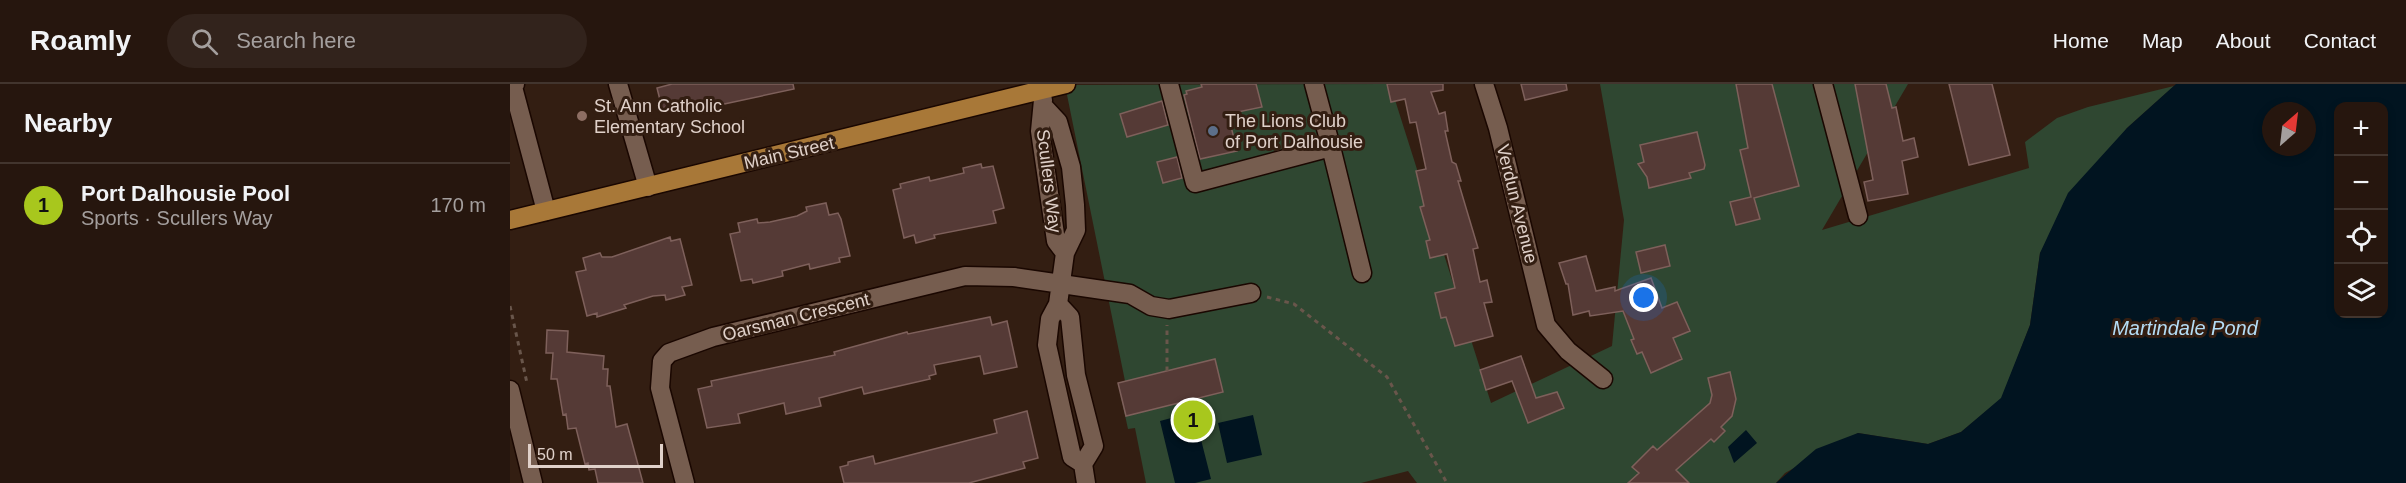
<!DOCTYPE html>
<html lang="en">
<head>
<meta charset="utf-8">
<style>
	:root { --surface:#26160e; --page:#32231c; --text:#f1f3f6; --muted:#a49f9e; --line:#42352e; --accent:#a8c71d }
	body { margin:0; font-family:Arial,sans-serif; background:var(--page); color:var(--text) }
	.controls { position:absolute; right:18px; top:18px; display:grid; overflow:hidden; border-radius:12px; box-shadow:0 3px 9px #0003 }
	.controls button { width:54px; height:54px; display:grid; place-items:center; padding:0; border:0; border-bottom:2px solid var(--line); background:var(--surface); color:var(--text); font:30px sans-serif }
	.compass { position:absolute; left:1752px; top:18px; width:54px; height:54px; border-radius:50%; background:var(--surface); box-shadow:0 3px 9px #0003; rotate:28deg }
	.scale { position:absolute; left:18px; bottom:15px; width:135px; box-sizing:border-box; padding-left:6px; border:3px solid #e0d1ca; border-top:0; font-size:16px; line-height:21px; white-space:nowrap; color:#e0d1ca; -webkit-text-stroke:4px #331e12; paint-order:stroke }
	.you { position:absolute; left:1134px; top:214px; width:21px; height:21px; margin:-15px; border:4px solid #fff; border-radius:50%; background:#1a73e8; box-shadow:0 0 0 9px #1a73e833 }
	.badge { display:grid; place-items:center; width:39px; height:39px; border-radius:50%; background:var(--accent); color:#111; font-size:20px; font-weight:700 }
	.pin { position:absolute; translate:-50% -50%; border:3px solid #fff; box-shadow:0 2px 6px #0006 }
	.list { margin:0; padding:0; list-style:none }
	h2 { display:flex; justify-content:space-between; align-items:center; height:78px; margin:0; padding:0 24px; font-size:26px }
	h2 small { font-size:20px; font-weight:400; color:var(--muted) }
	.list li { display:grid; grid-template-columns:39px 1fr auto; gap:18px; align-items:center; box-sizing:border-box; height:84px; padding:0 24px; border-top:2px solid var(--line) }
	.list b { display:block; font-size:22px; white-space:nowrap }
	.list p { margin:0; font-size:20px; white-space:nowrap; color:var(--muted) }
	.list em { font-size:20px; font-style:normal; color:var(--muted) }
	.icon { flex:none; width:33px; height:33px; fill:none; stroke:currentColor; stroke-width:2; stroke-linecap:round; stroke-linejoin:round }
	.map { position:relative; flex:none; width:1896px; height:399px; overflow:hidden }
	header { display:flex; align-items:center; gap:36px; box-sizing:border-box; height:84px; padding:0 30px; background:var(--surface); border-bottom:2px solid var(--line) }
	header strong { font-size:28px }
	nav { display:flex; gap:33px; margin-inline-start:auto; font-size:21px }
	.search { width:420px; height:54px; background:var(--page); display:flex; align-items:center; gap:15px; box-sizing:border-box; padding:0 21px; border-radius:33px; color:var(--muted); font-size:22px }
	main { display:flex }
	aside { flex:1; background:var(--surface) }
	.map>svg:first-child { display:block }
	.green { fill:#2f4731 }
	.water { fill:#011420; fill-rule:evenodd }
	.building { fill:#553a36; stroke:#7e605b; stroke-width:1.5 }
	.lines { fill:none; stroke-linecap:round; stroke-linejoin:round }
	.minor-casing { stroke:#1a0701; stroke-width:21 }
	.major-casing { stroke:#1a0701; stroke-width:21 }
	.path { stroke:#69564b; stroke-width:3; stroke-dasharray:4.5 4.5; stroke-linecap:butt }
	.minor { stroke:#765d4f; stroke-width:18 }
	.major { stroke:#a87838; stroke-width:18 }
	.education-dot { fill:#8d6e63; stroke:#331e12; stroke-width:2 }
	.service-dot { fill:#5c6f8a; stroke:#331e12; stroke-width:2 }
	.labels { text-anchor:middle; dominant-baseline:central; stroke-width:6; stroke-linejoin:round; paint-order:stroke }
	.poi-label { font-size:18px; fill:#e0d1ca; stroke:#331e12; text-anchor:start }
	.street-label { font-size:18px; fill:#e0d1ca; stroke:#331e12 }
	.water-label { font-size:20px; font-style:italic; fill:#b4ddf6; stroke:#331e12 }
</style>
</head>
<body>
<header>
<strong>Roamly</strong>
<div class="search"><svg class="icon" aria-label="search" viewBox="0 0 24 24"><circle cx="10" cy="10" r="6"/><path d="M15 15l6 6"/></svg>Search here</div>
<nav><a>Home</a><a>Map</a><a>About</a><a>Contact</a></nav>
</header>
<main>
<aside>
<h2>Nearby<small></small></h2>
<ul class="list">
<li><span class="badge">1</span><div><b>Port Dalhousie Pool</b><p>Sports · Scullers Way</p></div><em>170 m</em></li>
</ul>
</aside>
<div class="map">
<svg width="1896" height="399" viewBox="0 0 1896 399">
	<rect width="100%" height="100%" fill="#331e12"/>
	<path class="green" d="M880 0 981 319 1102 262 1114 136 1090 0H1398L1312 146 1519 84 1515 58 1547 34 1578 23 1664 2 1617 44 1530 169 1520 241 1492 314 1451 348 1418 360 1348 349 1275 389 1266 399H907L898 387 851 399H636L625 344 618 345 608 299 615 297 555 1Z"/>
	<path class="water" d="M1666 0H1896V399H1266L1306 365 1348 349 1418 360 1451 348 1491 314 1520 241 1530 169 1558 109 1617 44ZM1874 22V230H1828V22ZM1761 27H1797V63H1761Z
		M684 328 701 395 685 399H665L650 337Z
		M743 331 752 371 717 379 708 339Z
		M1236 346 1247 359 1224 379 1218 363Z"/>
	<path class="building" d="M162 0H283L284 5 172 29 170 20 152 24 147 4Z
		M691 0H746L752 23 718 30 727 67 690 75 674 11 677 10 676 7 692 3Z
		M877 0H933V6L921 8 929 30 935 28 938 47H935L942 78 946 80 951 97H948L968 164 963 165 970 198 977 196 982 218 974 219 983 252 945 262 936 233 931 234 925 209 945 204 937 170 920 174 916 157 920 156 910 123 914 122 906 87 916 85 906 38 900 39 895 15 881 18Z
		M1011 0H1056L1057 6 1015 16Z
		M1226 0H1262L1289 102 1244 114 1250 135 1226 141 1220 118 1241 113 1230 66 1238 64Z
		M1345 0H1376L1382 24 1386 23 1393 57 1404 54 1408 73 1392 77 1398 110 1358 117 1354 98 1363 96Z
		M1439 0H1482L1500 71 1459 81Z
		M652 17 658 41 617 53 610 30Z
		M1187 48 1195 81 1194 85 1179 89 1181 94 1139 104 1137 93 1128 80 1134 78 1130 61Z
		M667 73 672 94 653 99 647 78Z
		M471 80 472 84 483 82 489 105 494 124 483 127 486 139 424 151 425 154 406 159 404 151 394 154 383 106 391 104 390 100 419 93 420 97 454 89 453 84Z
		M316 119 319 131 328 129 331 135 340 172 329 174 330 178 300 185 299 180 272 187 273 192 256 196 243 199 242 195 231 197 220 150 230 148 228 139 247 135 248 139 260 138 287 132 297 127 296 123Z
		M160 153 161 157 170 155 182 201 172 203 175 211 156 216 155 211 143 212 114 221 116 224 87 233V229L77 232 66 188 76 186 73 174 90 169 92 173H102Z
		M1155 161 1160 182 1131 189 1126 168Z
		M1076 172 1086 207 1105 203V207L1141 194 1152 224 1167 218 1180 247 1163 254 1172 275 1141 289 1132 268 1127 270 1121 256 1124 255 1113 227 1080 232 1079 227 1063 231 1058 200H1056L1049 179Z
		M480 233 482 241 497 237 507 283 474 290 470 272 424 281 426 290 419 292 420 295 354 310 352 303 309 314 311 322 276 330 274 319 228 330 230 339 197 344 188 305 202 302 201 297 325 271 324 268 397 248 398 250Z
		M37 246 58 247 57 268 94 272 93 285H98L97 302H100L106 343 117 340 133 399H88L85 385 79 386 78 379 75 380 66 344 58 345 56 330 53 331 47 295H41L43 269H36Z
		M1011 272 1026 314 1047 308 1054 324 1018 339 1002 297 976 306 970 286Z
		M705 275 713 308 616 332 608 299Z
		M1220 288 1226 315 1222 332 1211 343 1215 347 1204 358 1201 355 1166 386 1179 399H1118L1129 389 1122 383 1143 362 1147 366 1200 319 1202 311 1198 294Z
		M517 327 528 374 513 378 515 384 459 399H334L330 383 338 381V378L363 372 365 380 487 349 484 336Z"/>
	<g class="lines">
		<g class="minor-casing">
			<path id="minor" d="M5 0 3 3 36 127
				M108 0 138 103
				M659 0 685 99 821 63 804 0
				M974 0 988 44 1036 241 1058 267 1093 295
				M1313 0 1348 132
				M533 16 530 47 546 157 555 169
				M534 23 548 38 561 83 565 121 566 146 555 169 548 220 540 235 537 261 562 373 573 380
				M821 63 852 189
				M548 220 560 233 566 291 584 362 573 380 576 399
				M0 306 23 399
				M175 399 150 304 152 277 159 269 203 253 455 192 504 193 620 210 641 222 659 225 741 209"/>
		</g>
		<g class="major-casing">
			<path id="major" d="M0 136 556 0"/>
		</g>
		<path class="path" d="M757 213 784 220 877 293 937 399
			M0 222 17 299
			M657 287V241"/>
		<use href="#minor" class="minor"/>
		<use href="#major" class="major"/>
	</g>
	<circle class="education-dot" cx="72" cy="32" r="6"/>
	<circle class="service-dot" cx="703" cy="47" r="6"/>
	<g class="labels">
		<g class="poi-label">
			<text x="84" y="22">St. Ann Catholic<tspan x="84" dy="21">Elementary School</tspan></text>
			<text x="715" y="37">The Lions Club<tspan x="715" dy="21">of Port Dalhousie</tspan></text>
		</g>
		<g class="street-label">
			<text transform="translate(279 69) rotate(-13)">Main Street</text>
			<text transform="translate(539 97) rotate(83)">Scullers Way</text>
			<text transform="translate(1007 120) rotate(76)">Verdun Avenue</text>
			<text transform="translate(286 233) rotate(-14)">Oarsman Crescent</text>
		</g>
		<g class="water-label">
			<text x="1675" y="244">Martindale Pond</text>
		</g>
	</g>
</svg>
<div class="controls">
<button>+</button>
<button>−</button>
<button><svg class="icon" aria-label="locate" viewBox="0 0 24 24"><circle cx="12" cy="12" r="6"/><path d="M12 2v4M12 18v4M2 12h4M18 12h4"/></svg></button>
<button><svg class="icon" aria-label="layers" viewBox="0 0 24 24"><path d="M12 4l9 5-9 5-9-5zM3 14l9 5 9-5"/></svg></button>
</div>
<svg class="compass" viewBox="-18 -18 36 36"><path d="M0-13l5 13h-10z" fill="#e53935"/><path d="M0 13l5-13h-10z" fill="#a49f9e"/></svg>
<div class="scale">50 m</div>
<div class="you"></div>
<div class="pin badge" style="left:683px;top:336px">1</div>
</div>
</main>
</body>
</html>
